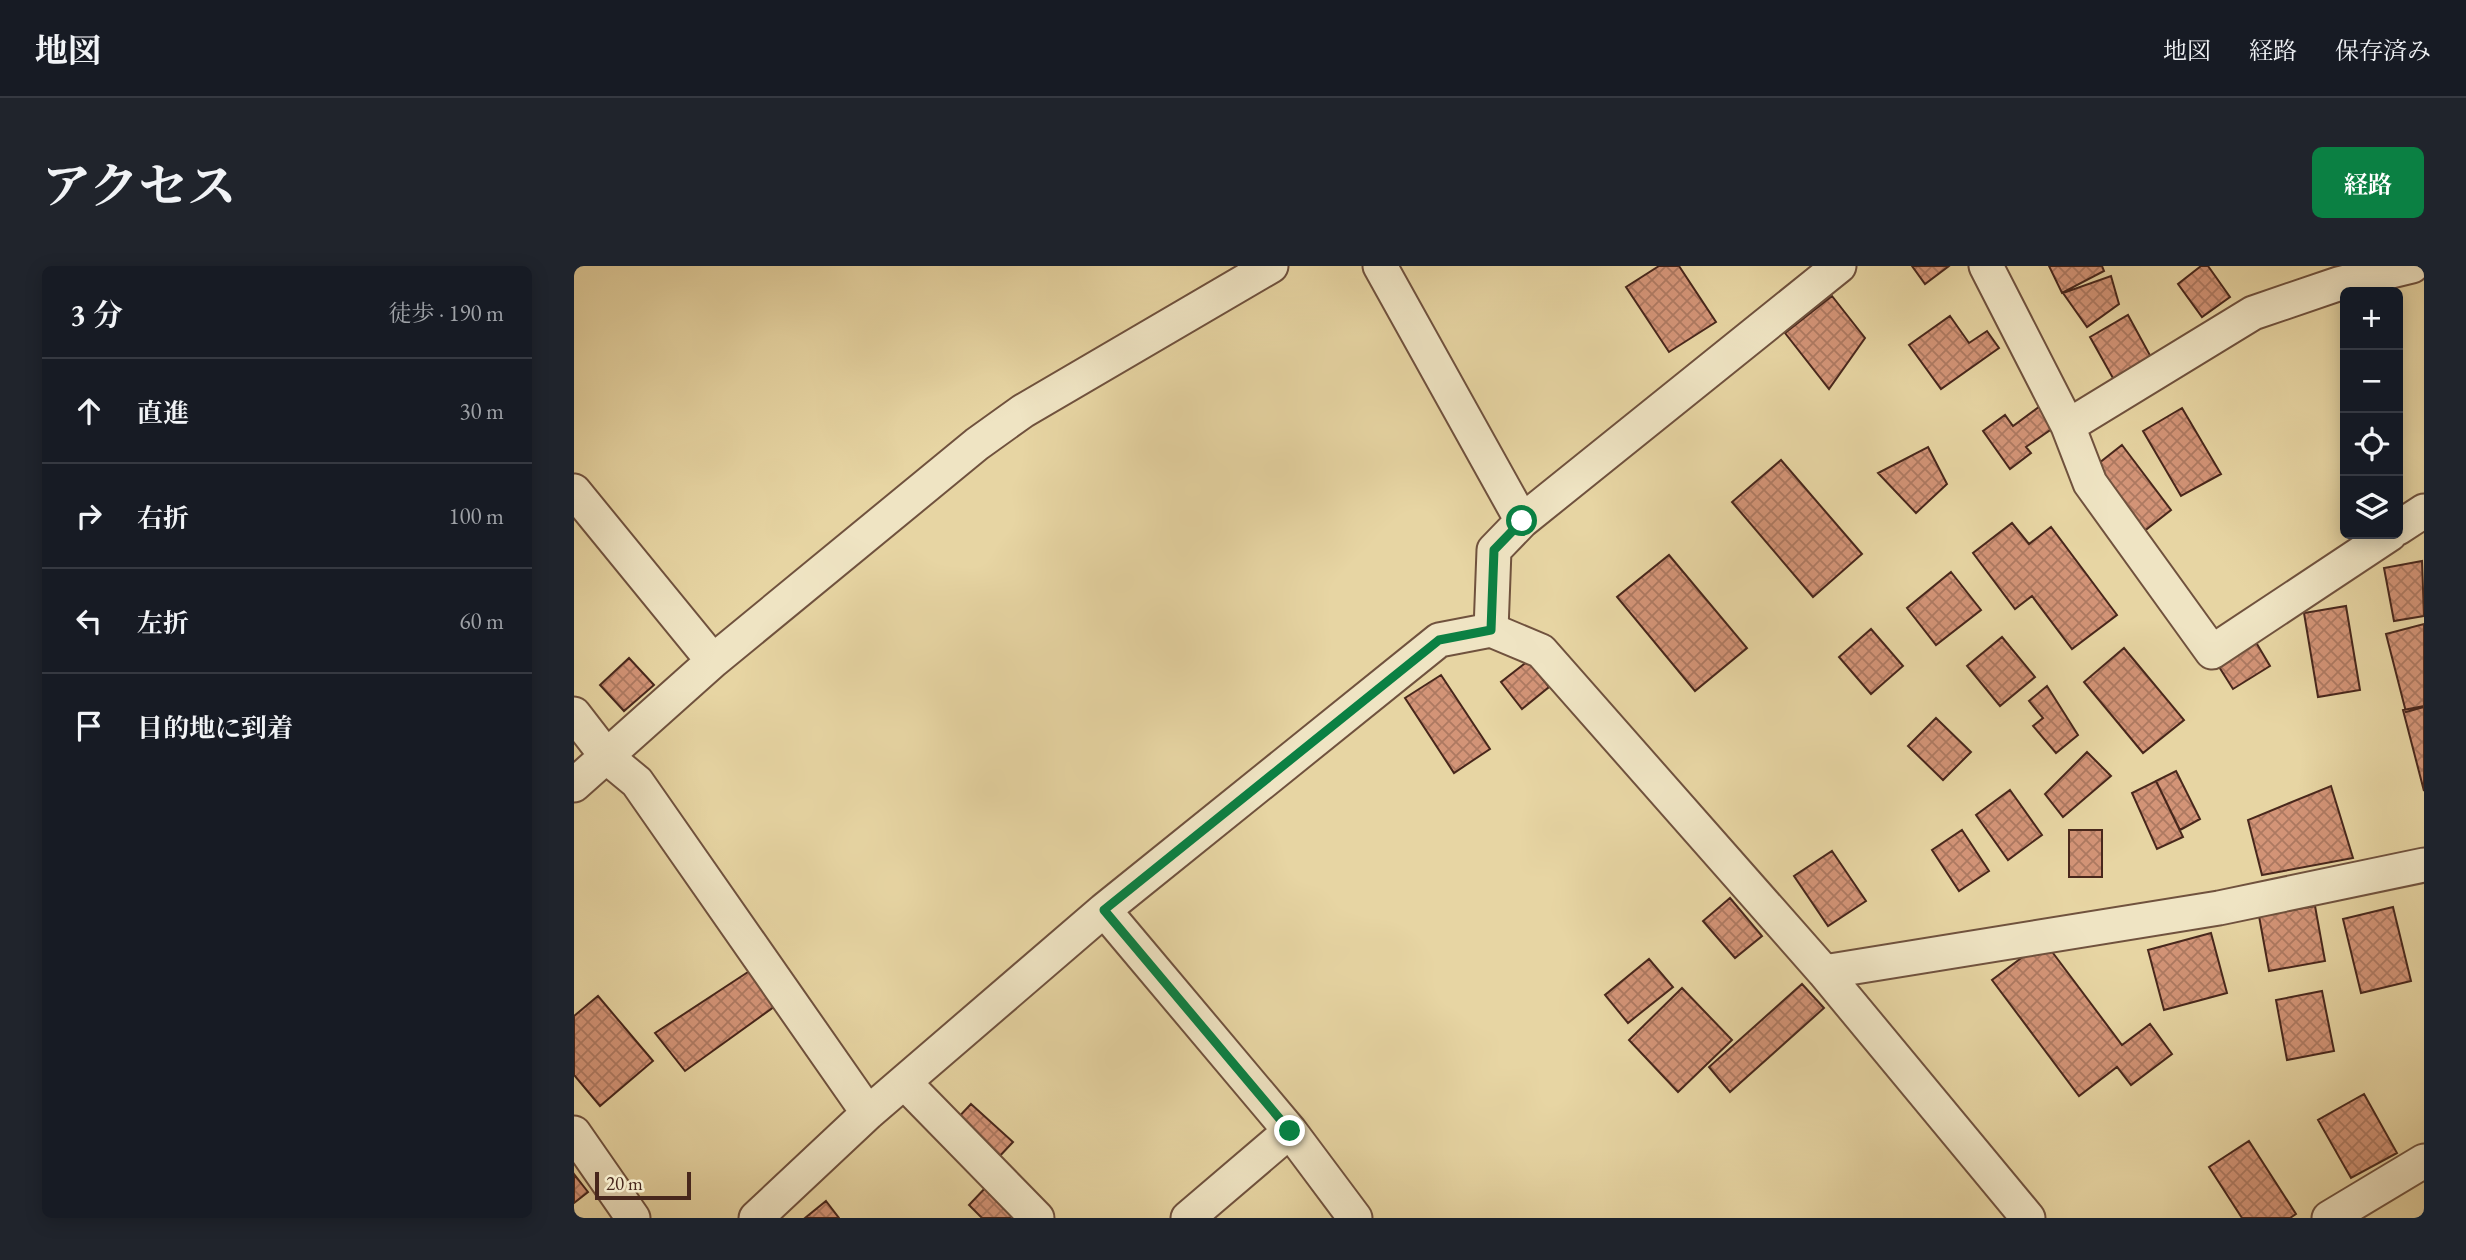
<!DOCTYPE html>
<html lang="ja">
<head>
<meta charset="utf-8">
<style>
	:root { --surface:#171b24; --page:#20242c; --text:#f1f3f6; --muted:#9ea1a6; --line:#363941; --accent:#0b8043 }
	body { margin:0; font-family:"EB Garamond","Noto Serif JP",serif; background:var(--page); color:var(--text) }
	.controls { position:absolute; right:21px; top:21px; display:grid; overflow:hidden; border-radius:10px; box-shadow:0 4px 18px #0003 }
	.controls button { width:63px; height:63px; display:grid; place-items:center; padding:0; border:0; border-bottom:2px solid var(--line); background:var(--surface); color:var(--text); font:35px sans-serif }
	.scale { position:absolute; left:21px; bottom:18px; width:96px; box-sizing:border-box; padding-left:7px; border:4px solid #48271c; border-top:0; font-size:19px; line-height:24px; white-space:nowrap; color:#48271c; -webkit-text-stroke:5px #efe4c3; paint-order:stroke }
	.stop { position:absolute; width:21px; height:21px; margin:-16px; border:5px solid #0b8043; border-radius:50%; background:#fff }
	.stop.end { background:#0b8043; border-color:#fff; box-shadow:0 2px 7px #0008 }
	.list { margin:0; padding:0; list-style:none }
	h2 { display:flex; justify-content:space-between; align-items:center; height:91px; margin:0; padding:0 28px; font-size:30px }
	h2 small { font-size:23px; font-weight:400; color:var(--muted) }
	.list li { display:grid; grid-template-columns:46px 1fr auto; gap:21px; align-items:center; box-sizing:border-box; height:105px; padding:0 28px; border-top:2px solid var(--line) }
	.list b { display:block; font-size:26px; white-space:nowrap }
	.list em { font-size:23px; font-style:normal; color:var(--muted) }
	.icon { flex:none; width:38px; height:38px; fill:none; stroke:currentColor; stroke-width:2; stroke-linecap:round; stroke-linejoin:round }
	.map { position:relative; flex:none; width:1850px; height:952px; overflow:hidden; border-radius:10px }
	header { display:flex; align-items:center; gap:42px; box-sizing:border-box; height:98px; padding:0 35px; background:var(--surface); border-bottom:2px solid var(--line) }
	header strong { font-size:33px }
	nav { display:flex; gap:38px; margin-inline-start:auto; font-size:24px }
	.intro { display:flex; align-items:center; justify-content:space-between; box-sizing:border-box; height:168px; padding:0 42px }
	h1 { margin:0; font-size:49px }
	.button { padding:18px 32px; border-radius:10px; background:var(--accent); color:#fff; font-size:24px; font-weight:700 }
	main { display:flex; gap:42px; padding:0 42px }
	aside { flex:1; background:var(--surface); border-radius:10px; box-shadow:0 4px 18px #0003 }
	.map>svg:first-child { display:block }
	.building { fill:url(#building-cross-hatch); stroke:#48271c; stroke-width:2 }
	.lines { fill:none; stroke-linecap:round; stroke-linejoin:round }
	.minor-casing { stroke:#70523e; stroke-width:37 }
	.minor { stroke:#efe4c3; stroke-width:33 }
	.route { stroke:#0b8043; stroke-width:9 }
</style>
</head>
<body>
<header>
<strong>地図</strong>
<nav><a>地図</a><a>経路</a><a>保存済み</a></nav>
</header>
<div class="intro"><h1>アクセス</h1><a class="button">経路</a></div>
<main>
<aside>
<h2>3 分<small>徒歩 · 190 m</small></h2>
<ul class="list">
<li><svg class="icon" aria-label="ahead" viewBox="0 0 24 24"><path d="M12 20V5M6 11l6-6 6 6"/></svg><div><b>直進</b></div><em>30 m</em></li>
<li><svg class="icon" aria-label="right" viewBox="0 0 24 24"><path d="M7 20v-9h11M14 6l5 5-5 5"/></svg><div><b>右折</b></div><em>100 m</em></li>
<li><svg class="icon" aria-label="left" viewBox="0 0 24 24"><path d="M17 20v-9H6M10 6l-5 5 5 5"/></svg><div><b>左折</b></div><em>60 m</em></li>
<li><svg class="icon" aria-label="arrive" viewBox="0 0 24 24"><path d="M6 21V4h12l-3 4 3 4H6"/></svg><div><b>目的地に到着</b></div></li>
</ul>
</aside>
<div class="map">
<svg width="1850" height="952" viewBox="0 0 1850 952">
	<defs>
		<pattern id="building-cross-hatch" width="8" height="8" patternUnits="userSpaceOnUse" patternTransform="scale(1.75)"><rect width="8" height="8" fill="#d39477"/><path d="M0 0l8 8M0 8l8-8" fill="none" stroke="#ad7961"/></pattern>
	</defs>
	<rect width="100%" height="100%" fill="#e7d5a3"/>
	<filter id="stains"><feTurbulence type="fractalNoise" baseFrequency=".00286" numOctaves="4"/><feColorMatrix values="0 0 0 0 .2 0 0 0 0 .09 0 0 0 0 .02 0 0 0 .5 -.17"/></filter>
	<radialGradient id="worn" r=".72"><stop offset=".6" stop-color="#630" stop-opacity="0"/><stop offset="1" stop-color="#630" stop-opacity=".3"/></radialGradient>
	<path class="building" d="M1085 0H1105L1142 56 1095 86 1052 21Z
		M1338 0H1375L1351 18Z
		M1475 0H1528L1530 5 1488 27Z
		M1627 0H1634L1656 31 1628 51 1604 18Z
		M1537 10 1545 38 1513 61 1489 27Z
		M1258 30 1291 72 1255 123 1211 67Z
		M1554 49 1578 93 1540 114 1516 71Z
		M1376 50 1395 77 1413 65 1425 82 1367 123 1335 79Z
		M1477 132 1492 153 1452 181 1457 187 1436 203 1409 165 1431 149 1439 160Z
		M1608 142 1647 208 1607 230 1569 165Z
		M1548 179 1597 244 1564 270 1515 205Z
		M1354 181 1373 218 1342 247 1304 207Z
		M1207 194 1288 288 1239 331 1158 236Z
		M1438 257 1455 278 1477 261 1543 349 1498 383 1458 330 1441 343 1399 287Z
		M1095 289 1173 382 1121 425 1043 331Z
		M1848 295 1850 350 1820 355 1810 302Z
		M1377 306 1407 344 1362 379 1333 342Z
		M1772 340 1786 424 1744 431 1730 347Z
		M1850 358V441L1832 446 1812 368Z
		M1297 363 1329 400 1297 428 1265 391Z
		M1428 371 1461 411 1426 440 1393 400Z
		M1680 373 1696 400 1659 423 1642 396Z
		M1550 382 1610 454 1569 487 1510 416Z
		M55 392 80 419 50 445 26 419Z
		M954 395 975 421 948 443 927 416Z
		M867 409 916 483 880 507 831 432Z
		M1473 420 1504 469 1482 487 1459 460 1469 452 1455 435Z
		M1850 440V525L1829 444Z
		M1362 452 1397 486 1369 514 1334 480Z
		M1513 486 1537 510 1489 551 1471 528Z
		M1602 505 1626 553 1606 564 1582 515Z
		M1582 515 1609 571 1583 583 1558 527Z
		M1757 520 1779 592 1688 609 1674 554Z
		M1436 524 1468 569 1434 594 1402 549Z
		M1388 564 1415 605 1385 625 1358 584Z
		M1495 564H1528V611H1495Z
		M1258 585 1292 635 1254 660 1220 610Z
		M1156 632 1188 670 1161 692 1129 655Z
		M1741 640 1751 695 1695 705 1685 650Z
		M1819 641 1837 715 1787 727 1769 653Z
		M1637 667 1653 727 1590 744 1574 684Z
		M1470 675 1548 779 1576 758 1598 788 1557 819 1543 801 1505 830 1418 714Z
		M1075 693 1099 721 1054 757 1031 729Z
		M177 704 204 738 111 805 81 767Z
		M1228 718 1250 742 1156 826 1135 801Z
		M1108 722 1158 774 1104 826 1055 774Z
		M1748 725 1760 785 1713 794 1702 734Z
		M24 730 79 795 26 840 0 809V750Z
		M1790 828 1823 887 1777 912 1744 854Z
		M397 838 439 876 422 894 380 856Z
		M1675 875 1722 948 1716 952H1668L1635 901Z
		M0 908 14 926 0 937Z
		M415 918 449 952H408L395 939Z
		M252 935 265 952H231Z"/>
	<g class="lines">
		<g class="minor-casing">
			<path id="minor" d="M806 0 948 255
				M1412 0 1494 160 1679 47 1764 18 1838 0
				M1494 160 1516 217 1638 386 1816 268
				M0 225 139 395
				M1824 262 1850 245
				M917 364 920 284 948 255 1265 0
				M0 448 34 492 63 516 294 847
				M0 519 139 395 403 178 449 145 697 0
				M530 644 716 865 781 952
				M1250 706 1645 642 1850 599
				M330 816 463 952
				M0 867 59 952
				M182 952 294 847 530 644 865 374 917 364 967 385 1250 706 1454 952
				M614 952 716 865
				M1755 952 1850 895"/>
		</g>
		<use href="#minor" class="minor"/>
	</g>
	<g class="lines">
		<path class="route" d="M716 865 530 644 865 374 917 364 920 284 948 255"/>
	</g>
	<rect width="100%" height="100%" filter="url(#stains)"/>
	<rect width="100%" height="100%" fill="url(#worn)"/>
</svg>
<div class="controls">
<button>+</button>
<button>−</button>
<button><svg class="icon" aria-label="locate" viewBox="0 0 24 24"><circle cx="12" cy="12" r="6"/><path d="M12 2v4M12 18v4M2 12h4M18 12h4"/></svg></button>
<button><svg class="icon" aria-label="layers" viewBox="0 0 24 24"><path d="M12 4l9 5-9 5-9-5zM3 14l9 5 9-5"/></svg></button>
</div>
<div class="scale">20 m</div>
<div class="stop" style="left:948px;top:255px"></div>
<div class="stop end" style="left:716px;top:865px"></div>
</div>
</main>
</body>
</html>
